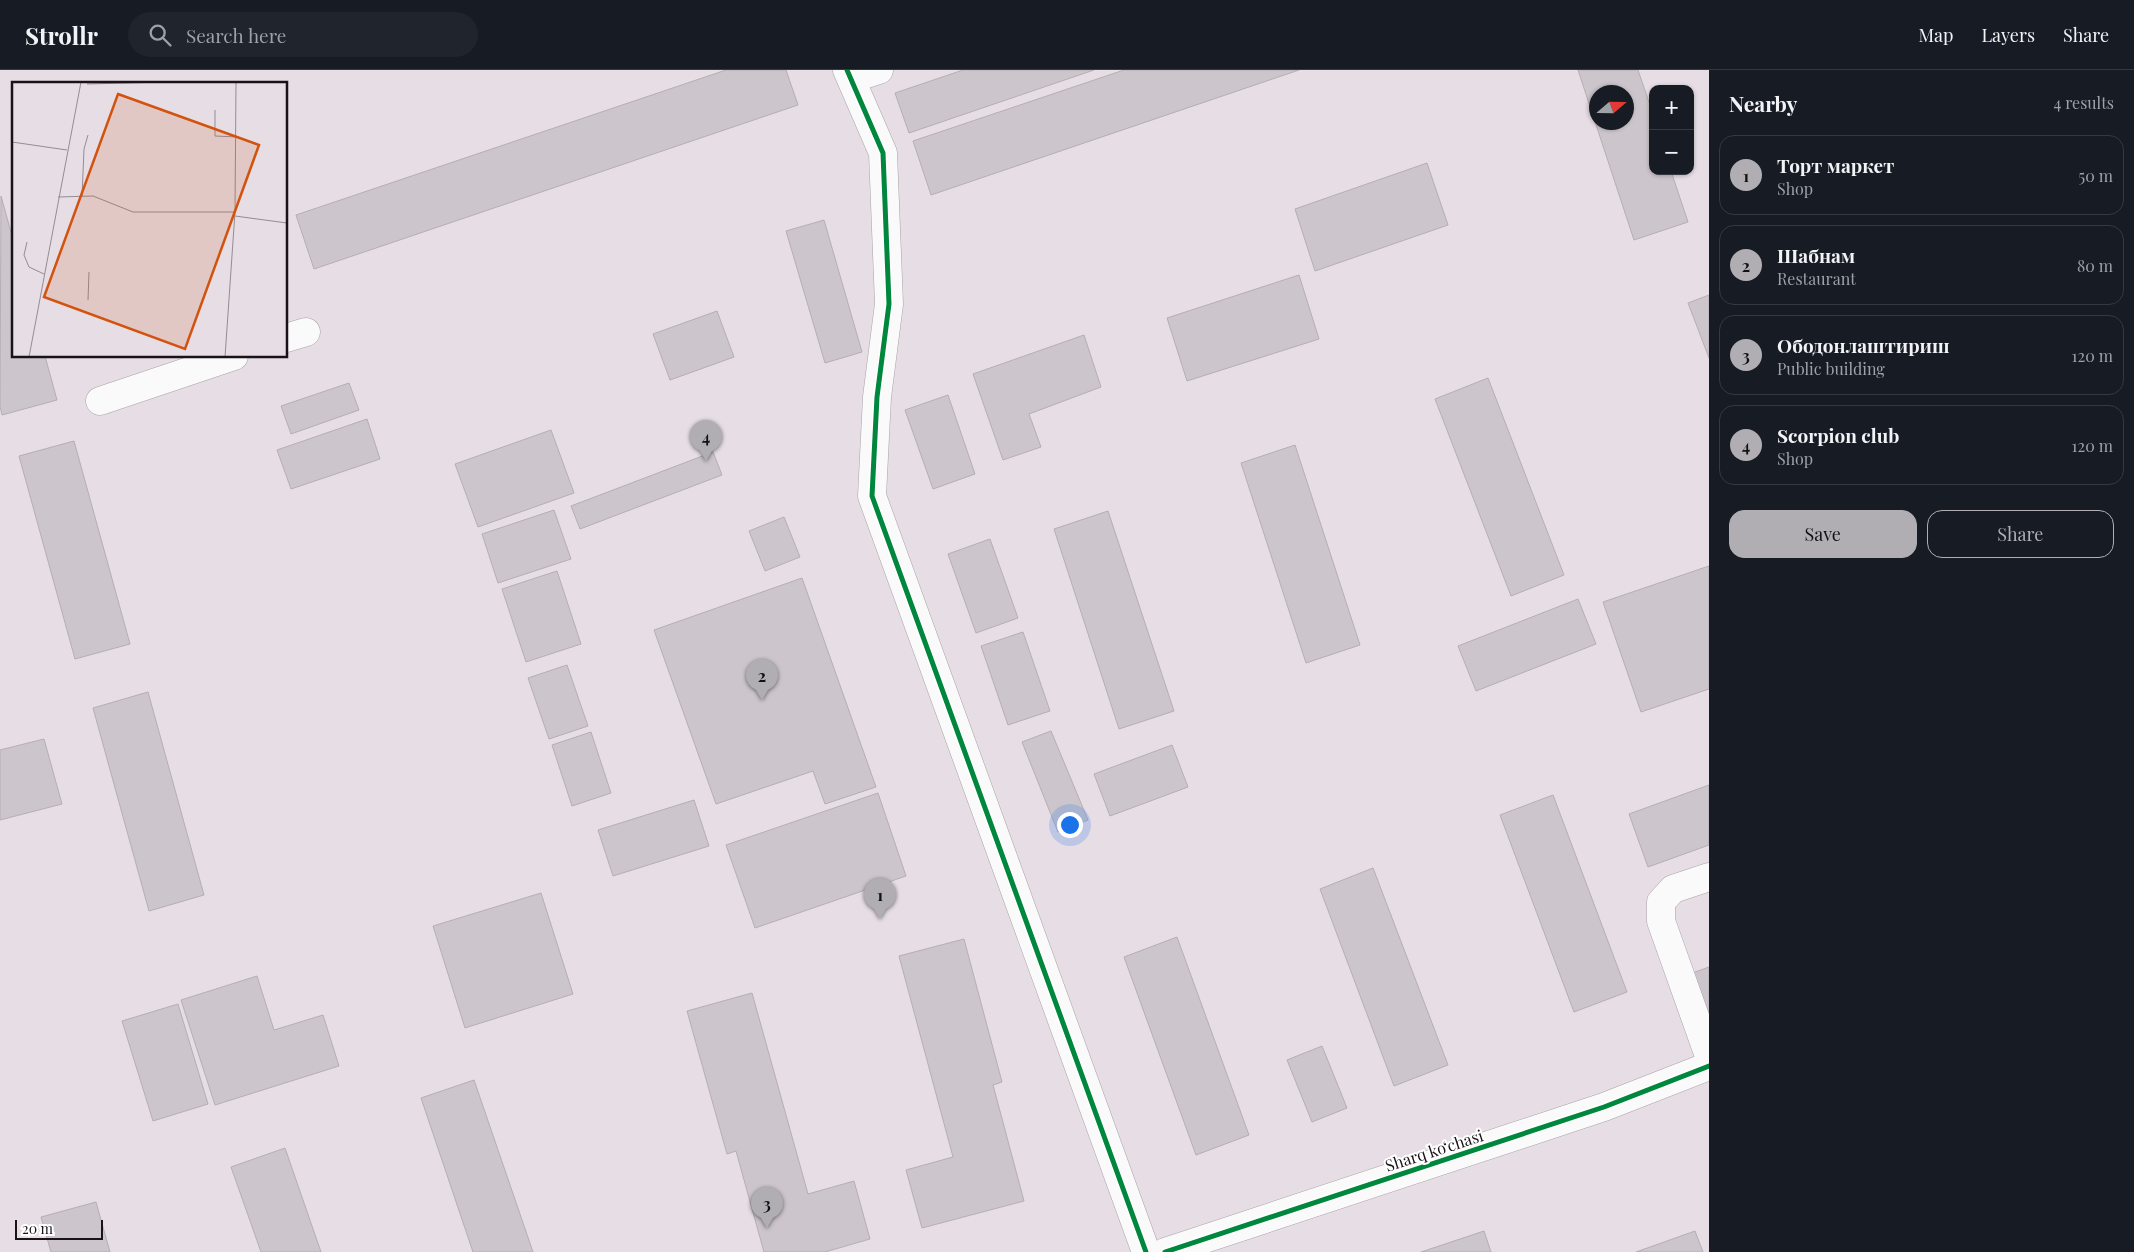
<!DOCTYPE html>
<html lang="en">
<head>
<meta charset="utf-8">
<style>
	:root { --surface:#171b24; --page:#20242c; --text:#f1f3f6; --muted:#9ea1a6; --line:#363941; --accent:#b0aeb2 }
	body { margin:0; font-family:"Playfair Display",serif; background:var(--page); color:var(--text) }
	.controls { position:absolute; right:15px; top:15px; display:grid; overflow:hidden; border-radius:10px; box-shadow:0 1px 4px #0004 }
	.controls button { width:45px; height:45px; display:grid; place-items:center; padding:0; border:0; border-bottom:1px solid var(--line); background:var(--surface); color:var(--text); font:25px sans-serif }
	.compass { position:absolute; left:1589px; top:15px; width:45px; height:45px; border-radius:50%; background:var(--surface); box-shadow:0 1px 4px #0004; rotate:70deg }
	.scale { position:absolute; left:15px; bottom:12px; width:88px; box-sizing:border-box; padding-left:5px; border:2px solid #191318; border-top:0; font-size:14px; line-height:18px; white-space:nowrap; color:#191318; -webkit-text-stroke:4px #fff; paint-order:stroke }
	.you { position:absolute; left:1069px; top:754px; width:18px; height:18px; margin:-12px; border:4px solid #fff; border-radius:50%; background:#1a73e8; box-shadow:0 0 0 8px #1a73e833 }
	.badge { display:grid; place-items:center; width:32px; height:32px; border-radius:50%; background:var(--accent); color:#111; font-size:16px; font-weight:700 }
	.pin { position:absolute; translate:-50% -41px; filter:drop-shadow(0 1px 2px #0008) }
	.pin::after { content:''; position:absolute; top:26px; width:18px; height:15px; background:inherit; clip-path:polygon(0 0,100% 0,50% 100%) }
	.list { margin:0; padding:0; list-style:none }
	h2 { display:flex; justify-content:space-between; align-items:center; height:65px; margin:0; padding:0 20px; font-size:21px }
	h2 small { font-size:16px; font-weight:400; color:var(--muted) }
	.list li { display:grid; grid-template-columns:32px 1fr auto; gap:15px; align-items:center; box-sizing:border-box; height:80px; margin:0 10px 10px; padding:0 10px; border:1px solid var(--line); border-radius:15px }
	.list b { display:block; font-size:19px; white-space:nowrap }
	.list p { margin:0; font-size:16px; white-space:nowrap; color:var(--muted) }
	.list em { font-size:16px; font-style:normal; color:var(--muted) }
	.actions { display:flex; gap:10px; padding:15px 20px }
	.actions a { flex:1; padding:11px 0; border:1px solid var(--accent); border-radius:15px; text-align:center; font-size:18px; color:var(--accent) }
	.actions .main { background:var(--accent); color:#111 }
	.icon { flex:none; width:28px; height:28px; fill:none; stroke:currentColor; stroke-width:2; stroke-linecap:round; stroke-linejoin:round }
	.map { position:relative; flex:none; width:1709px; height:1182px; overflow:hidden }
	header { display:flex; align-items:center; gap:30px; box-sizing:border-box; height:70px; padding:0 25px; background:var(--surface); border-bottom:1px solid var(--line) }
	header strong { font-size:24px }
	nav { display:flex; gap:28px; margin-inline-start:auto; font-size:18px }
	.search { width:350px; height:45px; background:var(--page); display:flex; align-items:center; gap:12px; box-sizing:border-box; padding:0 18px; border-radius:28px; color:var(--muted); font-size:19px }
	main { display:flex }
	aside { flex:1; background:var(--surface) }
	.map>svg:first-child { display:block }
	.building { fill:#cdc5cc; stroke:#b5aeb4; fill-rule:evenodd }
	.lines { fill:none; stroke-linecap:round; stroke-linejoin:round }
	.minor-casing { stroke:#a8a2a7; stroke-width:29 }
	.minor { stroke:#fbfafb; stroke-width:28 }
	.cycleway-casing { stroke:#fff; stroke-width:8 }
	.cycleway { stroke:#00873e; stroke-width:5 }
	.labels { text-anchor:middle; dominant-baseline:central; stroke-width:4; stroke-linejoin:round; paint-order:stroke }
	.street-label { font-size:16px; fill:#191318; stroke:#fff }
	.inset-road { fill:none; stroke:#948c93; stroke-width:1 }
	.view { fill:#d3520d; fill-opacity:0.15; stroke:#d3520d; stroke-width:2.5 }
	.inset-edge { fill:none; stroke:#191318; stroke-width:2.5 }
</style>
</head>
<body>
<header>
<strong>Strollr</strong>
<div class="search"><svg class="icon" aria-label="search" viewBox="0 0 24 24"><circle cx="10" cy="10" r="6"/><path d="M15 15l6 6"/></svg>Search here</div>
<nav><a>Map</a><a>Layers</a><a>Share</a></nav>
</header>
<main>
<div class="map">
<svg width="1709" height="1182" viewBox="0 0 1709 1182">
	<rect width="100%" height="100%" fill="#e6dde5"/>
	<path class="building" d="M726 0H786L798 35 314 199 296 145Z
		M963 0H1094L909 63 895 23Z
		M1124 0H1299L931 125 913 71Z
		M1578 0H1638L1653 44V101H1671L1688 152 1634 170ZM1596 22H1626V52H1596Z
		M1427 93 1448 155 1315 201 1295 139Z
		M1 126 14 173V286H45L57 330 2 345 0 336Z
		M824 150 862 282 825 293 786 161Z
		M1299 205 1319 269 1187 311 1167 248Z
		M1709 225V288L1688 233Z
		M717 241 734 287 670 310 653 264Z
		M1084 265 1101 317 1029 344 1041 377 1003 390 973 304Z
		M1488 308 1564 505 1511 526 1435 329Z
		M349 313 359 340 291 364 281 336Z
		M948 325 975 404 933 419 905 340Z
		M367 349 380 389 291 419 277 380Z
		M551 360 574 423 478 457 455 394Z
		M74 371 130 574 75 589 19 386Z
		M1295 375 1360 575 1306 593 1241 393Z
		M713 382 722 405 580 459 571 436Z
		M554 440 571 489 498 513 482 464Z
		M1108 441 1174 641 1119 659 1054 459Z
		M784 447 800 487 765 501 749 461Z
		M990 469 1018 548 976 563 948 484Z
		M1709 496V619L1641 642 1603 532Z
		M557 501 581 574 526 592 502 519Z
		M802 508 876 717 825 734 813 701 716 734 654 560Z
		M1578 529 1596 574 1476 621 1458 576Z
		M1023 562 1050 641 1008 655 981 576Z
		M567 595 588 656 549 669 528 608Z
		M148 622 204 825 149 841 93 638Z
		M1051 661 1088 750 1058 762 1022 672Z
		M591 662 611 723 572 736 552 675Z
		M44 669 62 734 0 750V680Z
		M1172 675 1188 717 1110 746 1094 704Z
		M1709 715V775L1648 797 1629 744Z
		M878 723 906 806 755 858 726 775Z
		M1553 725 1627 922 1574 942 1500 745Z
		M694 730 709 776 613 806 598 760Z
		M1373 798 1448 995 1394 1016 1320 819Z
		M541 823 573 924 465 958 433 856Z
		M1177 867 1249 1065 1196 1085 1124 887Z
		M964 869 1002 1012 993 1015 1024 1131 922 1158 906 1100 953 1087 899 886Z
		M1709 897V956L1687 905Z
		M257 906 274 960 323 945 339 996 215 1035 181 930Z
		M752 923 808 1124 854 1111 870 1169 825 1182H764L736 1081 727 1084 687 941Z
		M178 934 208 1034 153 1051 122 951Z
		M1322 976 1347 1038 1312 1052 1287 990Z
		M474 1010 533 1182H473L421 1028Z
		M285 1078 321 1182H261L231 1097Z
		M96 1132 110 1182H51L41 1147Z
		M1484 1161 1491 1182H1421Z
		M1695 1161 1703 1182H1636Z"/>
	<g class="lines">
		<g class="minor-casing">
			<path id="minor" d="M847 0 883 83 889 234 877 327 872 426 1146 1182
				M851 9 879 0
				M286 268 306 262
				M100 331 234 286
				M1709 807 1673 819 1661 832V851L1709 986
				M1165 1182 1604 1037 1709 996"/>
		</g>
		<use href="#minor" class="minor"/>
		<g class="cycleway-casing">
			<path id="cycleway" d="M847 0 883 83 889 234 877 327 872 426 1146 1182
				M1165 1182 1604 1037 1709 996"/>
		</g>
		<use href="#cycleway" class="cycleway"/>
	</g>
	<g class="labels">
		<g class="street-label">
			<text transform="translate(1434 1080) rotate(-18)">Sharq ko‘chasi</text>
		</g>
	</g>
	<g transform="translate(12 12)">
		<rect width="275" height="275" fill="#e6dde5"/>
		<path class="inset-road" d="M75 2 152 0M203 28V54L225 55M0 60 55 68M46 115 81 114 121 130H223M70 115 72 67 76 53M223 134 275 141M15 160 12 173 17 185 32 192M76 218 77 190M17 275 69 0M213 275 223 130 224 0"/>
		<path class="view" d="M106 12 247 63 173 267 32 215Z"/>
		<rect width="275" height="275" class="inset-edge"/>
	</g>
</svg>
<div class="controls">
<button>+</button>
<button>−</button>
</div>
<svg class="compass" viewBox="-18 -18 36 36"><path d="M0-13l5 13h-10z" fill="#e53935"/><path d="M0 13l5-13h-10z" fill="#9ea1a6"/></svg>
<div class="scale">20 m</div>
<div class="you"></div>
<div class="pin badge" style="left:880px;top:849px">1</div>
<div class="pin badge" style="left:762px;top:630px">2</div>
<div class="pin badge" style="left:767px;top:1158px">3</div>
<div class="pin badge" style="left:706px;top:391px">4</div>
</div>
<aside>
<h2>Nearby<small>4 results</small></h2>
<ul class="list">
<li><span class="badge">1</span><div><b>Торт маркет</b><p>Shop</p></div><em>50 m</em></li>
<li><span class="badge">2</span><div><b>Шабнам</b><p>Restaurant</p></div><em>80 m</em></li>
<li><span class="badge">3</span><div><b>Ободонлаштириш</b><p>Public building</p></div><em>120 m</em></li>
<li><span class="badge">4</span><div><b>Scorpion club</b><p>Shop</p></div><em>120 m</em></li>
</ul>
<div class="actions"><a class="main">Save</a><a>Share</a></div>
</aside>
</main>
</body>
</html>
